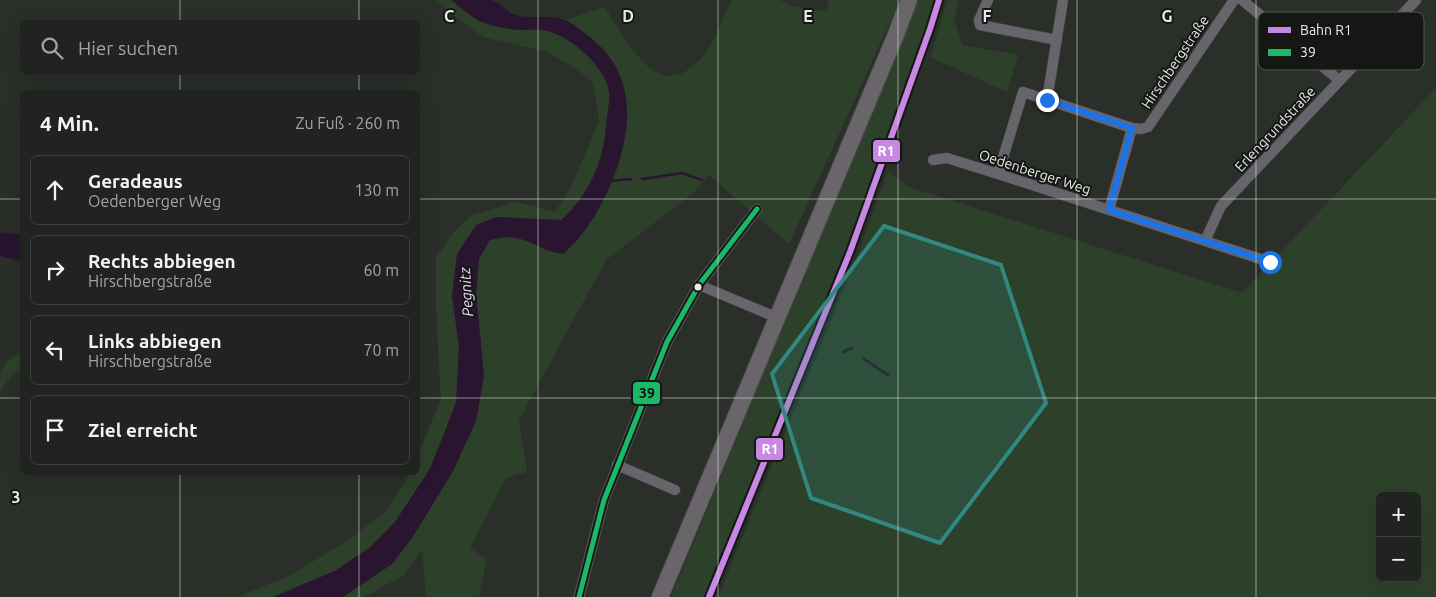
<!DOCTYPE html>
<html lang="de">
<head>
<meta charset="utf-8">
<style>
	:root { --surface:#202320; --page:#2d2f2d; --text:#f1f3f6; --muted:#a2a4a5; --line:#3d403e }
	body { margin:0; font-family:Ubuntu,sans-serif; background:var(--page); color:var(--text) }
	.controls { position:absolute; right:15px; bottom:15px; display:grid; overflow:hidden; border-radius:8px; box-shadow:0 5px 20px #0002 }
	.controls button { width:45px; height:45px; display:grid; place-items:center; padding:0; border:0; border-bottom:1px solid var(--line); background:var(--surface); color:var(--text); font:25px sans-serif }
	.stop { position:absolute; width:15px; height:15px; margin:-11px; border:4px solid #1a73e8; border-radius:50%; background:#fff }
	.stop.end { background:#1a73e8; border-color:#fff; box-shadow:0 1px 5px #0008 }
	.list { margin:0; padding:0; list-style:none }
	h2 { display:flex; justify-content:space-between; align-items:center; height:65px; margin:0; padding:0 20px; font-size:21px }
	h2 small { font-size:16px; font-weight:400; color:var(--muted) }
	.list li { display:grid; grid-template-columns:32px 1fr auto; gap:15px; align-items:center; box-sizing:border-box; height:70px; margin:0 10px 10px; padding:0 10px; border:1px solid var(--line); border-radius:8px }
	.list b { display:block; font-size:19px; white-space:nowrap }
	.list p { margin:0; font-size:16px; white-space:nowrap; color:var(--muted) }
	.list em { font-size:16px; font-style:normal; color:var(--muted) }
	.icon { flex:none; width:28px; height:28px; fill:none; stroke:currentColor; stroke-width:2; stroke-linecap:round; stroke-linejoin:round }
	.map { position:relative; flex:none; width:1436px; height:597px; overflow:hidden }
	.search { position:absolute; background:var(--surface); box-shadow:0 5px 20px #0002; left:20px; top:20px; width:400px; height:55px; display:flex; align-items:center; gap:12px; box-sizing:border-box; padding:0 18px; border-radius:8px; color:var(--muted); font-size:19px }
	.panel { position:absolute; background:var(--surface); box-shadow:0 5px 20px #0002; left:20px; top:90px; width:400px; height:385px; border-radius:8px }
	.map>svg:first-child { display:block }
	.green { fill:#2d412a; fill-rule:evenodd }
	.water { fill:#291530 }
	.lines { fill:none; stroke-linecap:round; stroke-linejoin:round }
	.stream { stroke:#291530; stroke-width:2.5 }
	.minor-casing { stroke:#4a4c49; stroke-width:11 }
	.primary-casing { stroke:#4a4c49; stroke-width:18 }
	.minor { stroke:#68646b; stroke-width:10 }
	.primary { stroke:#69656b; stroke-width:16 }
	.bus-1-casing { stroke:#141714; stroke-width:9 }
	.bus-1 { stroke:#1ab867; stroke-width:5 }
	.rail-1-casing { stroke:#141714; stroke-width:10 }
	.rail-1 { stroke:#c787e3; stroke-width:6 }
	.route { stroke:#1a73e8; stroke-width:6 }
	.marked { fill:#308880; fill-opacity:0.2; stroke:#308880; stroke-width:4; stroke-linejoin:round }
	.grid { fill:none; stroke:#e8ece8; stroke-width:1; stroke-opacity:0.55 }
	.bus-dot { fill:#e8ece8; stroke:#141714; stroke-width:2 }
	.labels { text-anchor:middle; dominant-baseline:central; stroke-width:4; stroke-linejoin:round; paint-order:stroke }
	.street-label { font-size:14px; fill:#e8ece8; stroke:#141714 }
	.water-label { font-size:15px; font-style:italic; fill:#f0d6fa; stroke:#141714 }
	.key { fill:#141714; stroke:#545754; stroke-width:1 }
	.key-label { font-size:14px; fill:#e8ece8 }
	.grid-label { font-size:16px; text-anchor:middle; font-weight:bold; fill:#e8ece8; stroke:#141714; stroke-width:4; stroke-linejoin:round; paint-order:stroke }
	.line-badge { stroke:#141714; stroke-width:2 }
	.badge-label { font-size:14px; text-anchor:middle; font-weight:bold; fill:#fff }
	.pale-badge-label { font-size:14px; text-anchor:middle; font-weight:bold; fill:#111 }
</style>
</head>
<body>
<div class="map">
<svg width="1436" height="597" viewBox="0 0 1436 597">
	<rect width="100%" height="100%" fill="#2b2f2a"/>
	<path class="green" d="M435 0H451C462 8 470 17 482 22 495 27 510 30 523 30 530 30 536 29 543 30 567 34 606 66 609 92 610 103 607 116 606 126 604 162 588 196 561 220L496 217 452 296 459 346 456 403 430 469 395 522 369 548 335 571 273 597H237L289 576 342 544 386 512 410 473 418 472V455L441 399 436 308V258L452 234 472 215 517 202 555 212 571 187 599 121 593 82 572 66 547 52 483 37Z
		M732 0H780L792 6 826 11 829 0H900L789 244 709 175 691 195 606 260 519 420 527 472 506 478 470 548 487 559 479 597H426L422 549 404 575 364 597H343L392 564 412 538 453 471 476 421 484 376 476 294 479 259 490 240C516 233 527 240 550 252L600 205C613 187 620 163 624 141 634 83 616 49 565 20L605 7C632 50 664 114 710 46 719 32 724 14 732 0Z
		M917 0H935L928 28 846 251 706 597H671Z
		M948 0H959L954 18 962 45 1018 55 1007 92 930 57Z
		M1436 88V597H718L858 254 888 171 909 187 1242 293ZM1380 496H1417V578H1380Z
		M22 352V370L13 373 0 392C0 369 1 363 22 352Z"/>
	<path class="water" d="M451 0C463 0 478 0 490 0 499 2 507 12 516 15 531 20 549 14 565 20 576 25 584 33 593 40 635 75 633 125 615 172 604 203 587 234 563 254 532 249 524 230 490 240L479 259 476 294 484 376 476 421 453 471 412 538 392 564 343 597H273L335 571 369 548 395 522 430 469 456 403 459 346 452 296 457 254 476 225 496 217 561 220C588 196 604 162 606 126 607 116 610 103 609 92 606 66 568 33 542 30 536 29 530 30 523 30 510 30 495 27 482 22 470 17 462 8 451 0Z
		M0 231 2 233 22 234V262L0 256Z"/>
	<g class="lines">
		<path class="stream" d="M642 179 682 173 702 180
			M610 181 631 179
			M843 352 852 348
			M864 359 888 375"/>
		<g class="minor-casing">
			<path id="minor" d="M988 0 979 20 980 25 1057 40
				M1242 0 1339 80
				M1047 100 1063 0
				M933 160 947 158 998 174 1270 262
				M998 174 1023 92 1132 128 1141 129 1148 127 1234 0
				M1109 210 1132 128
				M1205 241 1221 206 1416 0
				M699 285 778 318
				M617 465 675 490
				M579 597 604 500 667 342 699 285 757 209"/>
		</g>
		<g class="primary-casing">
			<path id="primary" d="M660 597 895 37 909 0"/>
		</g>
		<use href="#minor" class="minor"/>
		<use href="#primary" class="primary"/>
		<g class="bus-1-casing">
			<path id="bus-1" d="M579 597 604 500 667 342 699 285 757 209"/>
		</g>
		<use href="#bus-1" class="bus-1"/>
		<g class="rail-1-casing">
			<path id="rail-1" d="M709 597 850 252 930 29 939 0"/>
		</g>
		<use href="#rail-1" class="rail-1"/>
	</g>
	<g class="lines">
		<path class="route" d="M1047 100 1132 128 1109 210 1270 262"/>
	</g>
	<path class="marked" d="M884 226 1001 265 1046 403 940 543 811 498 772 374Z"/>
	<path class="grid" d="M180 0V22M359 0V22M538 0V597M718 0V597M898 0V597M1077 0V597M1256 0V597M180 72V92M359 72V92M0 199H22M418 199H1436M0 398H22M418 398H1436M180 472V597M359 472V597"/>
	<circle class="bus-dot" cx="698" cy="287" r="4.5"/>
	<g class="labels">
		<g class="street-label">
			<text transform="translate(1175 62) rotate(-56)">Hirschbergstraße</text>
			<text transform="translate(1275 129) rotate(-47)">Erlengrundstraße</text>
			<text transform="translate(1035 172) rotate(18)">Oedenberger Weg</text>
		</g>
		<g class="water-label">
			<text transform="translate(466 292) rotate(-94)">Pegnitz</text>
		</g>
	</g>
	<rect x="1258" y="12" width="166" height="58" rx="8" class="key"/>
	<rect x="1268" y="27" width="23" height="6" fill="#c787e3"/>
	<rect x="1268" y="49" width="23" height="7" fill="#1ab867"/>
	<g class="key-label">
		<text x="1300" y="35">Bahn R1</text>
		<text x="1300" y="57">39</text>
	</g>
	<g class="grid-label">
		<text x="449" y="22">C</text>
		<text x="628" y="22">D</text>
		<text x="808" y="22">E</text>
		<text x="987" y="22">F</text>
		<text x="1167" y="22">G</text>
		<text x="16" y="503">3</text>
	</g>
	<g class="line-badge">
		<rect x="872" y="139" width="29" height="24" rx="5" fill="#c787e3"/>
		<rect x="632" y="381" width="29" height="24" rx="5" fill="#1ab867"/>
		<rect x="755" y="437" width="29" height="24" rx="5" fill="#c787e3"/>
	</g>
	<g class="badge-label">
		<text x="886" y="156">R1</text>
		<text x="770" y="454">R1</text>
	</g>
	<g class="pale-badge-label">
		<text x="647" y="398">39</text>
	</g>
</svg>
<div class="controls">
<button>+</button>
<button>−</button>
</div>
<div class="stop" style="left:1270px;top:262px"></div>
<div class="stop end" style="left:1047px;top:100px"></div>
<div class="search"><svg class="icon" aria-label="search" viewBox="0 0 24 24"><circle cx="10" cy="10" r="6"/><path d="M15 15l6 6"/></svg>Hier suchen</div>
<section class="panel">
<h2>4 Min.<small>Zu Fuß · 260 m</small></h2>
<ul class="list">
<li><svg class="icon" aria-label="ahead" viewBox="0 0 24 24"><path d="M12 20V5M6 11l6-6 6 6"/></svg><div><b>Geradeaus</b><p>Oedenberger Weg</p></div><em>130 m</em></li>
<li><svg class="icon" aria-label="right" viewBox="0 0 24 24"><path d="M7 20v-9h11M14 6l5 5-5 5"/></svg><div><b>Rechts abbiegen</b><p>Hirschbergstraße</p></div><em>60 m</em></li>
<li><svg class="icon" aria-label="left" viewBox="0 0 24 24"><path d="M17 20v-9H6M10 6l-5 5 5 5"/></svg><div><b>Links abbiegen</b><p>Hirschbergstraße</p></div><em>70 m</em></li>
<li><svg class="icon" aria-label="arrive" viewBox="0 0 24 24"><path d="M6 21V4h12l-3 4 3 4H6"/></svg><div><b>Ziel erreicht</b></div></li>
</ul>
</section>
</div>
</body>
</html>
